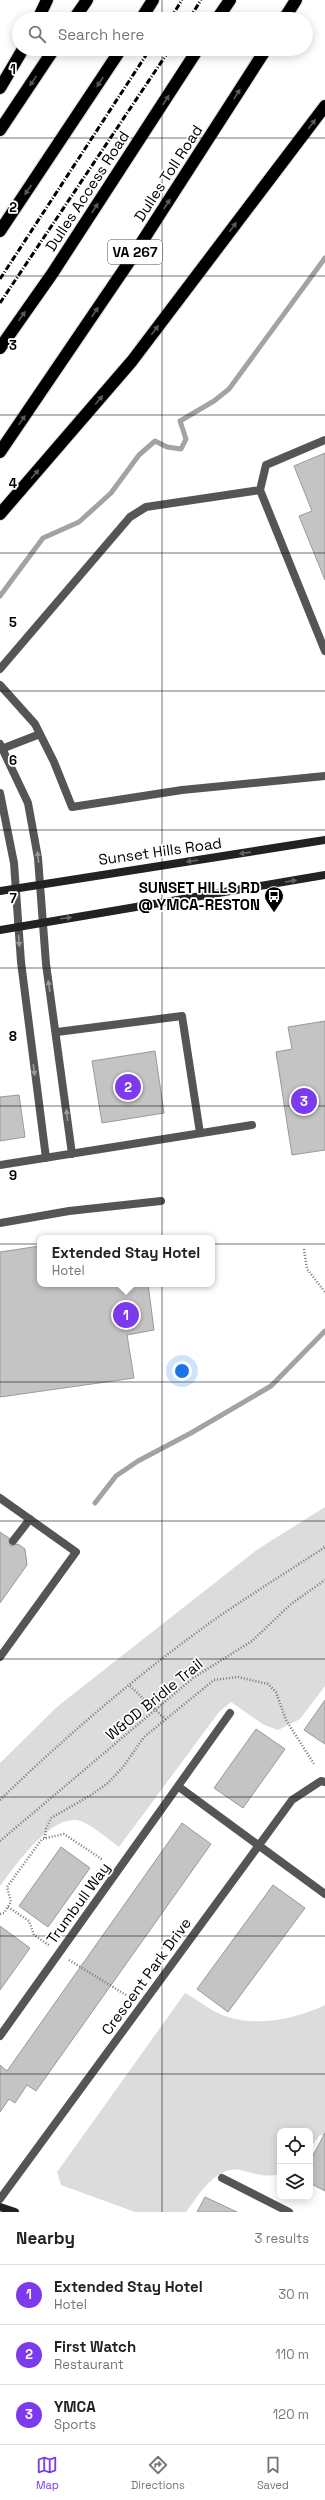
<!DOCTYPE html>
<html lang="en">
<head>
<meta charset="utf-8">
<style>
	:root { --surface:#fff; --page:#f2f2f2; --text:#222; --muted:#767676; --line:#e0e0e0; --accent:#7c3aed }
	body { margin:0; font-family:"Space Grotesk",sans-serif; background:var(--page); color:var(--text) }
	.controls { position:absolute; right:12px; bottom:12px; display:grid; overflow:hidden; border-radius:8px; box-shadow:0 2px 10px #0003 }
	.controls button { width:36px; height:36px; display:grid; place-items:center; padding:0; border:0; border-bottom:1px solid var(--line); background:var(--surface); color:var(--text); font:20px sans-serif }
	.you { position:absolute; left:182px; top:1371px; width:14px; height:14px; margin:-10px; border:3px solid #fff; border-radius:50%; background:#1a73e8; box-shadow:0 0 0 6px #1a73e833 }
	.badge { display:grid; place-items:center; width:26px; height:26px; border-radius:50%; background:var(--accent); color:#fff; font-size:13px; font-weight:700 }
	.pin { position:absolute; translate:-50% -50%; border:2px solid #fff; box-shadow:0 1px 4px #0006 }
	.popup { position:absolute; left:37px; top:1235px; width:178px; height:52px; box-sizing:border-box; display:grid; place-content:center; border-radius:8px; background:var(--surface); filter:drop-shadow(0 1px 3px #0005); font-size:13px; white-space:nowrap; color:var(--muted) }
	.popup b { font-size:15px; color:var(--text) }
	.popup::after { content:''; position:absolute; left:50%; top:100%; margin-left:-8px; border:8px solid transparent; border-top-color:var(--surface) }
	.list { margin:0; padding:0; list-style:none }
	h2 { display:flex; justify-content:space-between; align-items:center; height:52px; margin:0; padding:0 16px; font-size:17px }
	h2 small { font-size:13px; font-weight:400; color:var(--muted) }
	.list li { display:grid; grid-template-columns:26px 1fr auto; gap:12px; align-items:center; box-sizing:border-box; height:60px; padding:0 16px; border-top:1px solid var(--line) }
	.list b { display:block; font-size:15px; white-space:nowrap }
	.list p { margin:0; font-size:13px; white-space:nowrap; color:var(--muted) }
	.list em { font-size:13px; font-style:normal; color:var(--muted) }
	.icon { flex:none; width:22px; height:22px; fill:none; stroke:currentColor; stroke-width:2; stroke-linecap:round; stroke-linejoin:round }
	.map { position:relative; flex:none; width:325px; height:2212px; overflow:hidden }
	.search { position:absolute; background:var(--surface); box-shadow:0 2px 10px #0003; left:12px; right:12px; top:12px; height:44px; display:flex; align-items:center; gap:10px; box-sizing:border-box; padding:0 14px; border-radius:22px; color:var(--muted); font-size:15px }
	.sheet { height:232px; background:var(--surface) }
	nav { display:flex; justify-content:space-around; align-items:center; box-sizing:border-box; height:56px; border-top:1px solid var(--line); background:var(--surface); font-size:11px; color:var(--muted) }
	nav a { display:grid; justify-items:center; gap:2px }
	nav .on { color:var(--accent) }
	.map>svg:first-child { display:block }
	.green { fill:#dcdcdc }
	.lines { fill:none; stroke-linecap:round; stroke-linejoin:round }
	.stream { stroke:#a3a3a3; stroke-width:5 }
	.building { fill:#c4c4c4; stroke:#999 }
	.highway-casing { stroke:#dbdbdb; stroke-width:14 }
	.path { stroke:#777; stroke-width:2.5; stroke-dasharray:1 2; stroke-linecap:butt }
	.lane { stroke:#555; stroke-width:8 }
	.street { stroke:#555; stroke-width:8 }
	.secondary { stroke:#222; stroke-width:8 }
	.highway { stroke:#000; stroke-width:12 }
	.rail { stroke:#000; stroke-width:3; stroke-dasharray:6 2 1 2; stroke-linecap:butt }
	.oneway { fill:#595959 }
	.oneway2 { fill:#646464 }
	.oneway3 { fill:#999 }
	.grid { fill:none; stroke:#000; stroke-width:1; stroke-opacity:0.55 }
	.labels { text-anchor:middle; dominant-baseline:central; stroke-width:3.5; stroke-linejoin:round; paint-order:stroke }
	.shield { fill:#fff; stroke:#4c4c4c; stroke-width:1 }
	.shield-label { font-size:14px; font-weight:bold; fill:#000 }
	.street-label { font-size:15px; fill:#000; stroke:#fff }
	.poi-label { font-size:15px; font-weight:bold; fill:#000; stroke:#fff; text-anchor:end }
	.grid-label { font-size:13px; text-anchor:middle; font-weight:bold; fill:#000; stroke:#fff; stroke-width:3.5; stroke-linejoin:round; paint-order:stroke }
</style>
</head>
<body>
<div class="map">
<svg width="325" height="2212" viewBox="0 0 325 2212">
	<rect width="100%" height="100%" fill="#fff"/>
	<path class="green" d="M325 1507V1686L300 1719 278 1730 264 1725 231 1702 219 1712 119 1847C108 1839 96 1828 83 1822 54 1809 15 1866 0 1886V1763L58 1706 258 1549Z
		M185 1993C197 1999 208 2009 220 2014 252 2028 294 2020 325 2005V2136L320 2135 310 2148V2131H280V2174C265 2178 254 2173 240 2170 216 2165 198 2196 186 2212H135L61 2185 57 2172Z"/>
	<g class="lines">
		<path class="stream" d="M0 596 43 538 79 522 111 493 139 455 155 441 167 447 181 449 186 439 180 421 214 401 229 389 325 258
			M95 1503 116 1476 138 1461 191 1433 271 1386 325 1331"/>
	</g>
	<path class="building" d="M325 453V580L299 516 312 511 294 466Z
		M325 1021V1150L292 1155 276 1052 292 1049 288 1027Z
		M155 1051 164 1113 102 1123 92 1061Z
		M19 1095 25 1137 0 1141V1097Z
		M40 1246V1284H148L154 1330 127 1335 134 1378 0 1397V1252Z
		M0 1532 9 1538 10 1546 18 1544 25 1549 27 1565 0 1603Z
		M325 1700V1744L304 1730Z
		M256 1729 285 1749 243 1808 214 1788Z
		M182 1823 211 1844 36 2091 27 2085 15 2103 9 2099 0 2112V2065L7 2071Z
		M61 1847 90 1868 48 1927 19 1906Z
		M273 1885 305 1908 228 2012 197 1989Z
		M0 1926 30 1948 0 1990Z
		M325 2133V2191L310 2183V2161Z
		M205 2197 237 2212H197Z"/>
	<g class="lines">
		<g class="highway-casing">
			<path id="highway" d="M38 19 47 0
				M74 19 87 0
				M141 19 153 0
				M217 19 230 0
				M284 19 296 0
				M0 88 23 49
				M0 130 54 49
				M0 231 121 49
				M0 348 52 274 198 49
				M0 452 129 262 266 49
				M0 514 132 361 325 106"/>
		</g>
		<path class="path" d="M304 1249 307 1269 325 1292
			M130 1686 166 1720
			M0 1800C68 1734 143 1670 221 1615 255 1592 290 1570 325 1547
			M45 1838 46 1829 51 1818 91 1795 108 1783 123 1767 144 1737 214 1680 238 1677 268 1684 276 1692 286 1720 314 1764
			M0 1841 193 1678 252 1641 291 1604 325 1580
			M8 1907 29 1921 34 1935 50 1946
			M0 1914 4 1913 11 1902 7 1887 42 1839 64 1834 103 1860
			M69 1960 126 1995"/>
		<path class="lane" d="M325 440 266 465 260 490 325 651
			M0 669 130 517 146 507 260 490
			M0 685 35 724 54 762 72 807 182 790 325 776
			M0 744 28 803 38 858 46 964 72 1154
			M4 748 40 734
			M0 793 14 863 21 962 46 1158
			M57 1032 182 1016 200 1133
			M0 1165 252 1125
			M0 1223 69 1211 161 1201
			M0 1498 76 1552 0 1657
			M13 1541 30 1519"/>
		<path class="street" d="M179 1787 325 1894
			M0 2036 230 1713
			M222 2178 289 2212
			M0 2199 292 1800 321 1781 325 1782"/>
		<path class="secondary" d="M0 891 325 840
			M0 930 325 875
			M0 2207 15 2212"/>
		<use href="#highway" class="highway"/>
		<path class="rail" d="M170 19 182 0
			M189 19 201 0
			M0 279 150 49
			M0 303 170 49"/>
	</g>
	<defs><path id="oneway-solid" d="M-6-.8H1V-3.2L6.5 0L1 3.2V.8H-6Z"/></defs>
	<g class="oneway">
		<use href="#oneway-solid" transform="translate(33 81) rotate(124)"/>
		<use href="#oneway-solid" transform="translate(100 82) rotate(123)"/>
		<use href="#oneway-solid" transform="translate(237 94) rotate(-58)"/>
		<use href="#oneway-solid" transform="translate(166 100) rotate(-57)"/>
		<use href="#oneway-solid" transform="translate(312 124) rotate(-53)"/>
		<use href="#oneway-solid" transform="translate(28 190) rotate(124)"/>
		<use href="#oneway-solid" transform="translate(167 204) rotate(-57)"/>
		<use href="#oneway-solid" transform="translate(95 208) rotate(-57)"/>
		<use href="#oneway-solid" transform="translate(233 227) rotate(-53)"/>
		<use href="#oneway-solid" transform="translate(95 312) rotate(-56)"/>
		<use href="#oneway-solid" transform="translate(22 316) rotate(-55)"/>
		<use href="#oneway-solid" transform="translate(155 330) rotate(-53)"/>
		<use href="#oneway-solid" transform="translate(99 400) rotate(-50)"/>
		<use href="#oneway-solid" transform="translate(22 420) rotate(-55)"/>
		<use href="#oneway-solid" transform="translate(35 474) rotate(-49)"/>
	</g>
	<g class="oneway2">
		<use href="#oneway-solid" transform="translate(245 853) rotate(172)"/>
		<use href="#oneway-solid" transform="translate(192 861) rotate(172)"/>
		<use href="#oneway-solid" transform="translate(291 881) rotate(-9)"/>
		<use href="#oneway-solid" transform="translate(66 918) rotate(-7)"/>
	</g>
	<g class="oneway3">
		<use href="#oneway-solid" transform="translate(38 857) rotate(-97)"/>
		<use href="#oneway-solid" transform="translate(19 941) rotate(86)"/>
		<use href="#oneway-solid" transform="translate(49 986) rotate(-99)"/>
		<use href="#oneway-solid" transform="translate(34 1070) rotate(82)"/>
		<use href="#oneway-solid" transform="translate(67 1115) rotate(-97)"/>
	</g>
	<path class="grid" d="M162 0V19M162 49V2212M0 138H325M0 276H325M0 415H325M0 553H325M0 691H325M0 830H325M0 968H325M0 1106H325M0 1244H325M0 1382H325M0 1521H325M0 1659H325M0 1797H325M0 1936H325M0 2074H325"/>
	<defs>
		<g id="bus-pin" transform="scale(1)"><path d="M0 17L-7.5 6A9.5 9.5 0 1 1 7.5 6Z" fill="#000" stroke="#fff"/><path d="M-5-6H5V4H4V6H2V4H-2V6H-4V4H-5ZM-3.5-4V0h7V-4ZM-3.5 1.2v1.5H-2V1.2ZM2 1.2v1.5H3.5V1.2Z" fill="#fff"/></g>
	</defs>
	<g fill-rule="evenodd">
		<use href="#bus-pin" x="274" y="896"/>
	</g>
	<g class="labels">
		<rect class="shield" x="108" y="240" width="54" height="24" rx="3"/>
		<g class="shield-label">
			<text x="135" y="252">VA 267</text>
		</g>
		<g class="street-label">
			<text transform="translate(168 173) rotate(-57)">Dulles Toll Road</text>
			<text transform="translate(87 191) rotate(-57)">Dulles Access Road</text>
			<text transform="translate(160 851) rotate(-8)">Sunset Hills Road</text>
			<text transform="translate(154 1699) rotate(-39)">W&amp;OD Bridle Trail</text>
			<text transform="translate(78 1903) rotate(-54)">Trumbull Way</text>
			<text transform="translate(146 1976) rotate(-54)">Crescent Park Drive</text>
		</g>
		<g class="poi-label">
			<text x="260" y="887">SUNSET HILLS RD<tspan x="260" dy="17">@ YMCA-RESTON</tspan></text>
		</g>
	</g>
	<g class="grid-label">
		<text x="13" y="74">1</text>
		<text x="13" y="212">2</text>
		<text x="13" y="350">3</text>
		<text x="13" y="488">4</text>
		<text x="13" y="627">5</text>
		<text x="13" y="765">6</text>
		<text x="13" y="903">7</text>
		<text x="13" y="1041">8</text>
		<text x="13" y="1180">9</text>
	</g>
</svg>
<div class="controls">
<button><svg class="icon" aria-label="locate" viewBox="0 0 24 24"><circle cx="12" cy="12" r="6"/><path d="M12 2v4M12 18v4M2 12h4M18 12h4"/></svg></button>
<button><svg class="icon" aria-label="layers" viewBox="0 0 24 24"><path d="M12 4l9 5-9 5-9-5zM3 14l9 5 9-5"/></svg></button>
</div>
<div class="you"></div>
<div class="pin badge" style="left:126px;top:1315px">1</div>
<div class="popup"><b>Extended Stay Hotel</b>Hotel</div>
<div class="pin badge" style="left:128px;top:1087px">2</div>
<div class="pin badge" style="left:304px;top:1101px">3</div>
<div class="search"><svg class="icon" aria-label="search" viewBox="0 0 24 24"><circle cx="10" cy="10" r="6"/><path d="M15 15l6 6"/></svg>Search here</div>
</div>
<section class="sheet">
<h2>Nearby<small>3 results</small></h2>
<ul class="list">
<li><span class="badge">1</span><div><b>Extended Stay Hotel</b><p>Hotel</p></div><em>30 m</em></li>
<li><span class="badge">2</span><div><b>First Watch</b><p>Restaurant</p></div><em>110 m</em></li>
<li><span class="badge">3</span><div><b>YMCA</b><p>Sports</p></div><em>120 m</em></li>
</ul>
</section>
<nav>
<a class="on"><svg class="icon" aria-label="map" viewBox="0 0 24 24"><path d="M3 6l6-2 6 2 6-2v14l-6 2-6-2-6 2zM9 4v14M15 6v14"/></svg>Map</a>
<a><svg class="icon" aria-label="directions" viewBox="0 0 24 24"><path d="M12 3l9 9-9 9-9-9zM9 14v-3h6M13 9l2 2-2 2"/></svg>Directions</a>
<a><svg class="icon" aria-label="saved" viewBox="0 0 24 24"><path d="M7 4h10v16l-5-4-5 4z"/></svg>Saved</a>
</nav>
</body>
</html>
